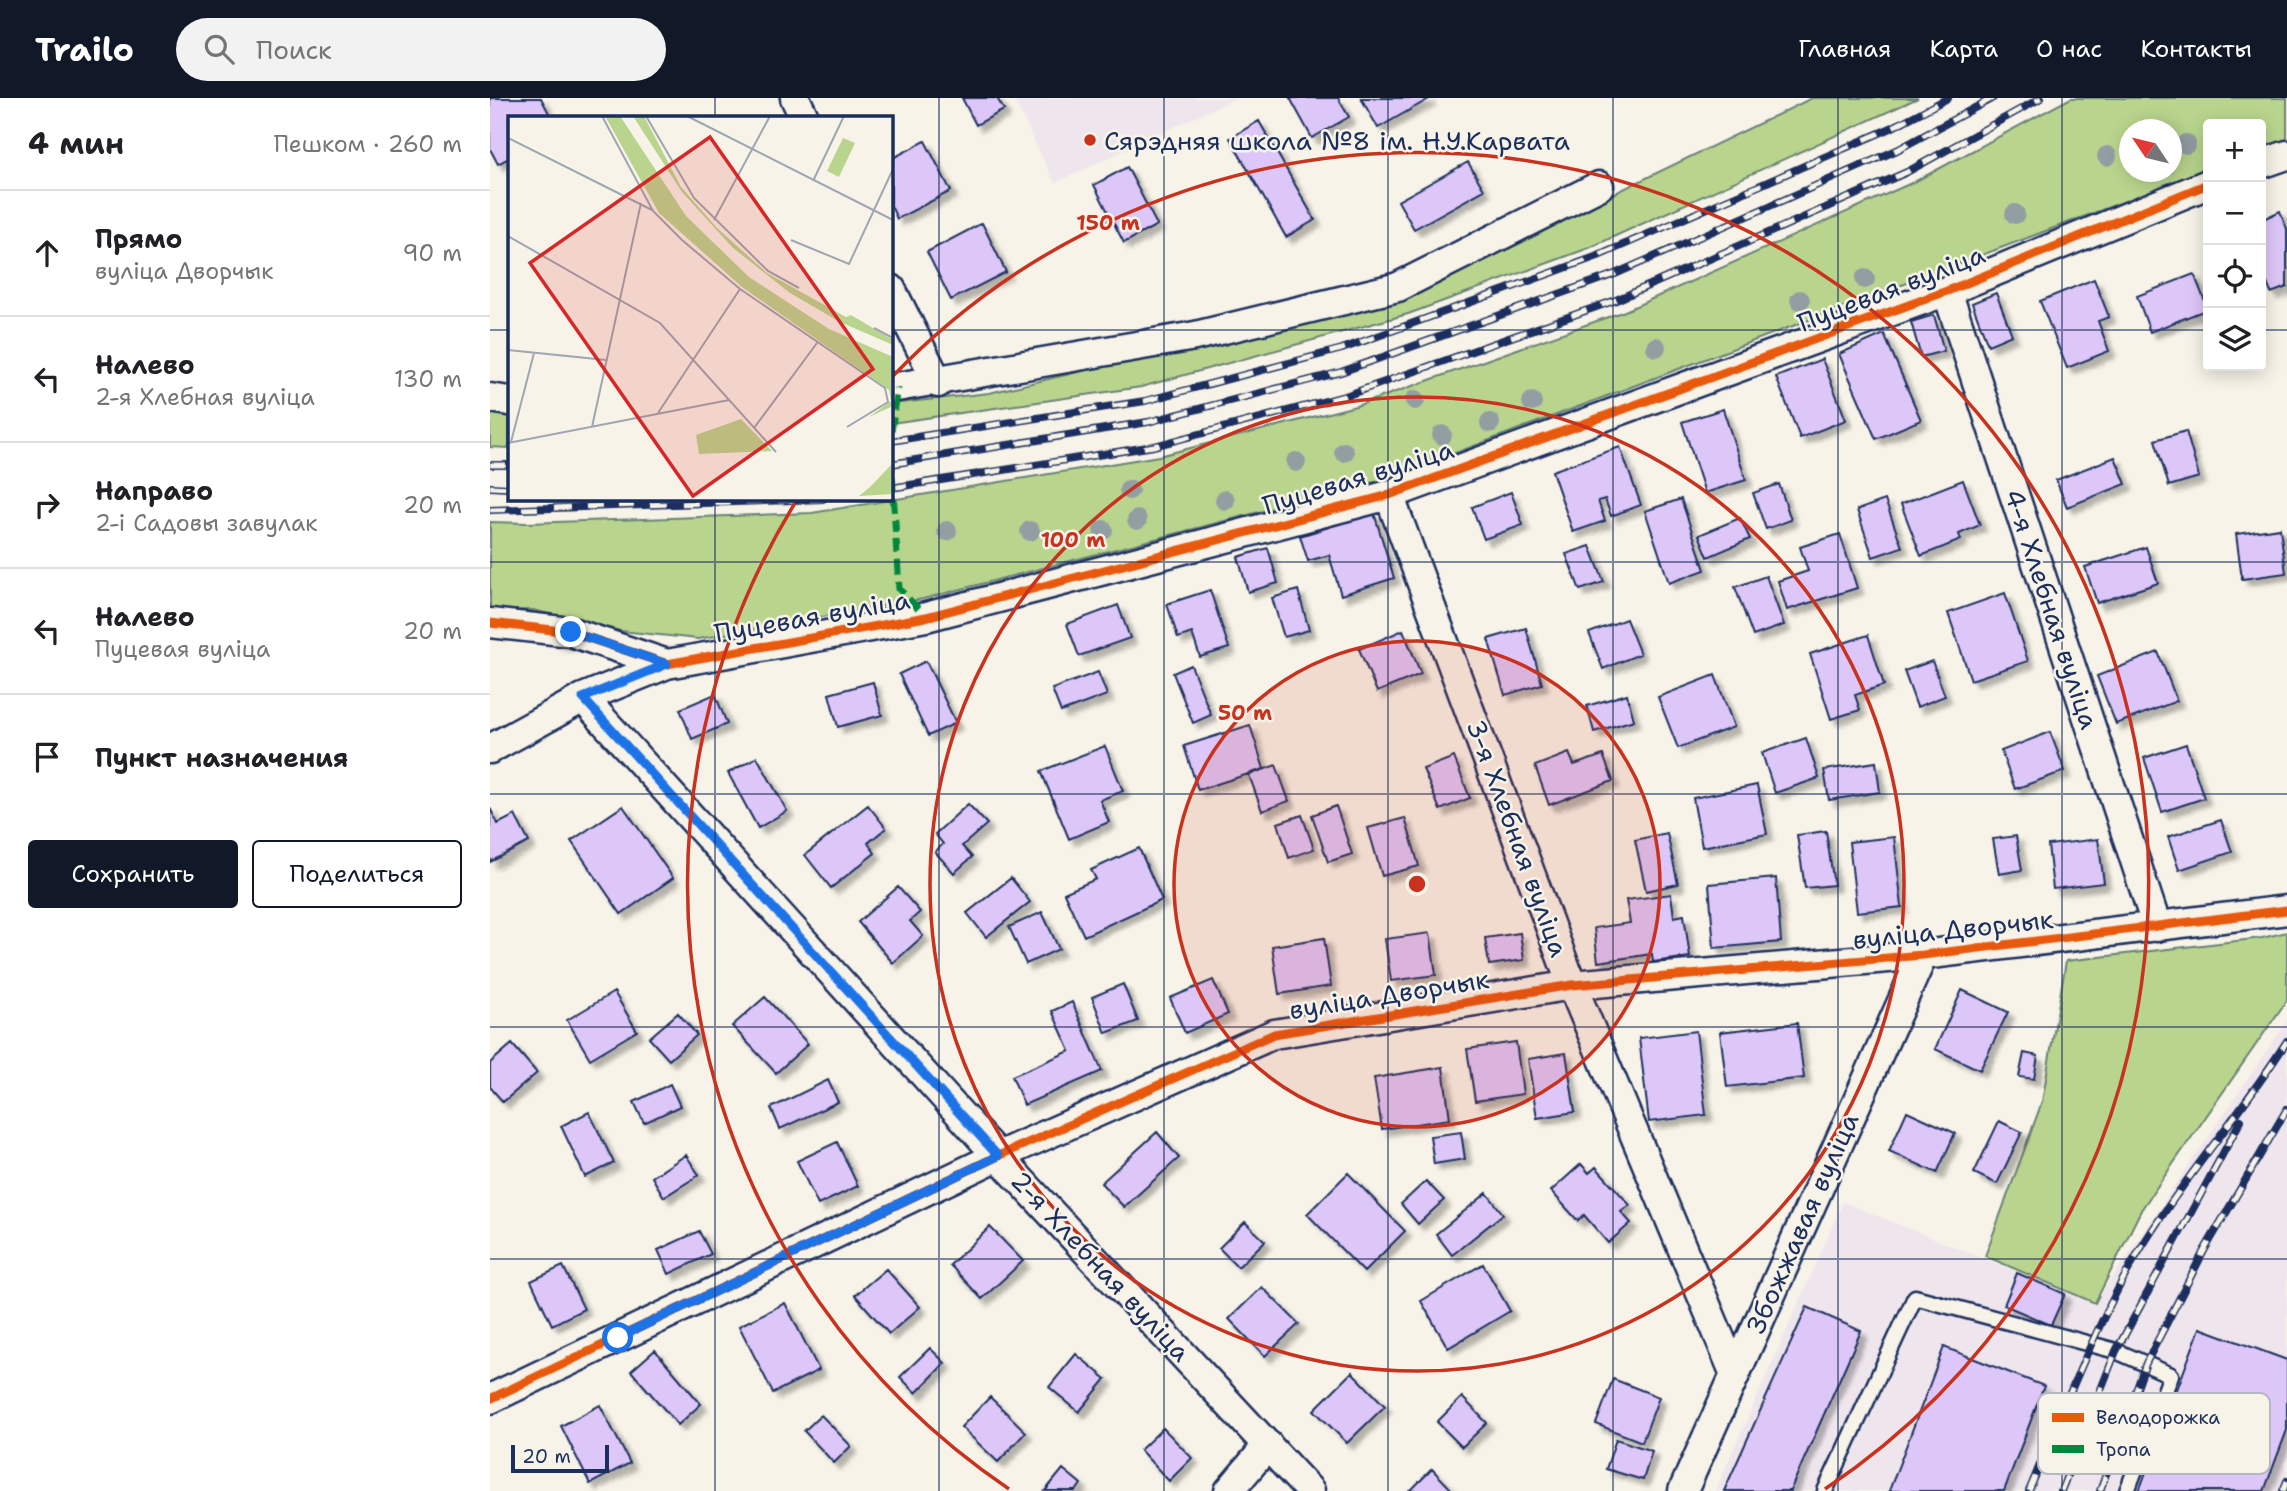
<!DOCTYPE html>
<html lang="ru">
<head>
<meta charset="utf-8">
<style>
	:root { --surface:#fff; --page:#f2f2f2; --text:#202124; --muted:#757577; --line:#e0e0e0; --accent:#111827 }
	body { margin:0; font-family:"Shantell Sans",sans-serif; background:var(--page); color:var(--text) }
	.controls { position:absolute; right:21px; top:21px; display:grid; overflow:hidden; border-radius:7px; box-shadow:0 4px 18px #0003 }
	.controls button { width:63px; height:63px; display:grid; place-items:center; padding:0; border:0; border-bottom:2px solid var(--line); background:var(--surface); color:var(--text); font:35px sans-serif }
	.compass { position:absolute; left:1629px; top:21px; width:63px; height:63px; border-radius:50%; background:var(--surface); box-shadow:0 4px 18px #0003; rotate:305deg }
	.scale { position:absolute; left:21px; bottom:18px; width:98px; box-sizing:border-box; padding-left:7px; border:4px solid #1b2f5e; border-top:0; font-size:19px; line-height:24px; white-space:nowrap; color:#1b2f5e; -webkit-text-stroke:5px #f7f3e8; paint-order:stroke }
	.stop { position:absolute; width:21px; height:21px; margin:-16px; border:5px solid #1a73e8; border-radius:50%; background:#fff }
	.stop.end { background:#1a73e8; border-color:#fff; box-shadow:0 2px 7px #0008 }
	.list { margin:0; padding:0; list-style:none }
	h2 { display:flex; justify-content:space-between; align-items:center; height:91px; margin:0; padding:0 28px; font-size:30px }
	h2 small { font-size:23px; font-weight:400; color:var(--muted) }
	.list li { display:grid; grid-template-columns:46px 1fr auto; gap:21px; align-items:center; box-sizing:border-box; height:126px; padding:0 28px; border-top:2px solid var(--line) }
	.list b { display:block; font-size:26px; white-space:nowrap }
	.list p { margin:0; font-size:23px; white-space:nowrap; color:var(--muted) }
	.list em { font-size:23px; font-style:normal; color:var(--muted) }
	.actions { display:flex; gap:14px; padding:21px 28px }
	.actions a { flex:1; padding:16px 0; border:2px solid var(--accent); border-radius:7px; text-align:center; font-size:24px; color:var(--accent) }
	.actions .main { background:var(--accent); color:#fff }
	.icon { flex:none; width:38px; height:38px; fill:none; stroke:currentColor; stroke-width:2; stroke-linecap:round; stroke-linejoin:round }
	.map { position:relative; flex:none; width:1797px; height:1393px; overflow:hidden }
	header { display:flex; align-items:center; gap:42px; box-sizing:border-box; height:98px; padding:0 35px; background:var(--accent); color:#fff }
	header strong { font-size:33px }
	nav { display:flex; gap:38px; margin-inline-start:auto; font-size:24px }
	.search { width:490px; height:63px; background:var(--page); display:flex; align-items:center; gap:18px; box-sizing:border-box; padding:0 24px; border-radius:38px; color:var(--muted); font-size:26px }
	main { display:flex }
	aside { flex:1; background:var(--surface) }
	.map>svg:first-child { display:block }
	.built { fill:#efe6ed }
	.green { fill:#b9d58d; stroke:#6a8276; stroke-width:2; fill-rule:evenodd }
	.building { fill:#ddc7f8; stroke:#1b2f5e; stroke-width:2; filter:url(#shadow) }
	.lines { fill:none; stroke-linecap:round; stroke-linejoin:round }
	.lane-casing { stroke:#1b2f5e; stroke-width:19 }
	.street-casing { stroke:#1b2f5e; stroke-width:33 }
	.lane { stroke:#f7f3e8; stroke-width:14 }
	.street { stroke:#f7f3e8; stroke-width:28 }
	.rail-casing { stroke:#1b2f5e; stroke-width:8 }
	.rail { stroke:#f7f3e8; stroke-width:5; stroke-dasharray:16; stroke-linecap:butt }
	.quiet { stroke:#00873e; stroke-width:7; stroke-dasharray:14 7; stroke-linecap:butt }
	.cycleway-casing { stroke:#f7f3e8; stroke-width:13 }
	.cycleway { stroke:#e8590c; stroke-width:9 }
	.tree { fill:#939ea3 }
	.route { stroke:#1a73e8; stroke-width:9 }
	.grid { fill:none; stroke:#1b2f5e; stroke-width:2; stroke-opacity:0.55 }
	.ring { fill:none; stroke:#c8321e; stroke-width:3.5 }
	.poi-dot { fill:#c8321e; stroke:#f7f3e8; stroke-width:2.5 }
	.labels { text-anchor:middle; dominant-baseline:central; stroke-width:5; stroke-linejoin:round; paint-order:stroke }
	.poi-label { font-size:26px; fill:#1b2f5e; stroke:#f7f3e8; text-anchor:start }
	.street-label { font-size:26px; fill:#1b2f5e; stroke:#f7f3e8 }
	.inset-road { fill:none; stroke:#9fa5b1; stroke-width:2 }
	.view { fill:#d62828; fill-opacity:0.15; stroke:#d62828; stroke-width:3.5 }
	.inset-edge { fill:none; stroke:#1b2f5e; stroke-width:3.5 }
	.key { fill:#f7f3e8; stroke:#b5b8bf; stroke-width:2 }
	.key-label { font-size:19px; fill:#1b2f5e }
	.centre { fill:#c8321e; stroke:#f7f3e8; stroke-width:3.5 }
	.ring-label { font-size:21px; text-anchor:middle; font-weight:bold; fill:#c8321e; stroke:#f7f3e8; stroke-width:5; stroke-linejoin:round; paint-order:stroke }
</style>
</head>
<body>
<header>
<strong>Trailo</strong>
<div class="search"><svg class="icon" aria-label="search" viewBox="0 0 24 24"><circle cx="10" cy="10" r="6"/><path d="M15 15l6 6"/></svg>Поиск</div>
<nav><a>Главная</a><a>Карта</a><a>О нас</a><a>Контакты</a></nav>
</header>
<main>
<aside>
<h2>4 мин<small>Пешком · 260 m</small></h2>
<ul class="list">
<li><svg class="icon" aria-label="ahead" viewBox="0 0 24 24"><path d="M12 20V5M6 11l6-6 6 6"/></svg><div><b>Прямо</b><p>вуліца Дворчык</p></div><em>90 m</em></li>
<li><svg class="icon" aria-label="left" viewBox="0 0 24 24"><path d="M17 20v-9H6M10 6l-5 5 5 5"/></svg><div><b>Налево</b><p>2-я Хлебная вуліца</p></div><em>130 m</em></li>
<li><svg class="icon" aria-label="right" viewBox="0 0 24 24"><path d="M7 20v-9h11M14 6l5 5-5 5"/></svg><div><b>Направо</b><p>2-і Садовы завулак</p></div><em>20 m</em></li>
<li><svg class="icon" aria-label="left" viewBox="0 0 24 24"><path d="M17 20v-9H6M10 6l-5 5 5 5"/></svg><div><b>Налево</b><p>Пуцевая вуліца</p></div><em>20 m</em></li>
<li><svg class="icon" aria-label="arrive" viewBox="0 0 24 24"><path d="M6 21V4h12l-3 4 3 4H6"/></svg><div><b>Пункт назначения</b></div></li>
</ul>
<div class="actions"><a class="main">Сохранить</a><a>Поделиться</a></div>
</aside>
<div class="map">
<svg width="1797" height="1393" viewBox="0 0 1797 1393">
	<defs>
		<filter id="shadow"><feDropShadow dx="6" dy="6" stdDeviation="2" flood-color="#0004"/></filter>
	</defs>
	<rect width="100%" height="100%" fill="#f7f3e8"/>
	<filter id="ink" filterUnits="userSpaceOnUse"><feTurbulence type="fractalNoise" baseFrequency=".0143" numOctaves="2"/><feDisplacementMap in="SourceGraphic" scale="14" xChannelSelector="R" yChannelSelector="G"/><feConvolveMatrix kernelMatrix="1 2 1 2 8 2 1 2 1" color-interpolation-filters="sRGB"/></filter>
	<g filter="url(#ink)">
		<path class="built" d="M523 0H746L565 85Z
			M1797 923V1393H1225L1353 1104 1605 1205Z"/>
		<path class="green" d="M1322 0H1428L1099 150 918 216 651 289 401 325V306L499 295 910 199Z
			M1581 0H1797V45L1771 53V26H1718V72L896 381 433 501 208 541 131 533 43 512 0 513V424L37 425 322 415 669 358 866 308 1135 213 1426 83ZM1640 32H1682V74H1640Z
			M0 312 19 314V350L0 349Z
			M1797 834V902L1651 1112 1605 1205 1495 1158 1552 1004 1576 863 1772 840Z"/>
		<path class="building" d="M0 0H51L61 19H19V60L8 66 0 51Z
			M472 0H507L514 12 486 27Z
			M800 0H848L859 19 822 40Z
			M871 0H939V1L888 30Z
			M769 23 825 122 796 139 740 40Z
			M435 43 461 93 407 121 401 108V61Z
			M978 64 994 92 924 131 908 103Z
			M637 69 667 127 634 145 604 87Z
			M1790 113 1797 131V189L1781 195 1771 170V122Z
			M492 125 516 174 461 202 437 154Z
			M1704 176 1718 211 1660 234 1647 198Z
			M1604 181 1619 219 1608 223 1619 253 1577 270 1550 203Z
			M1506 195 1522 237 1498 247 1482 205Z
			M1444 217 1454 253 1431 259 1421 224Z
			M1394 236 1431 322 1386 341 1349 256Z
			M1332 261 1356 322 1310 340 1286 279Z
			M1233 311 1256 382 1215 395 1192 324Z
			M1696 333 1709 379 1679 388 1665 342Z
			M1130 349 1151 407 1121 418 1115 401 1108 403 1115 423 1083 434 1062 373Z
			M1625 359 1636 386 1577 409 1566 382Z
			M1473 382 1490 427 1469 436 1471 442 1431 458 1411 406Z
			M1289 386 1301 422 1276 431 1263 395Z
			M1021 394 1033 427 994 441 982 409Z
			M1191 401 1215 472 1179 485 1155 413Z
			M1395 402 1412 449 1383 459 1367 412Z
			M884 415 904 480 851 497 839 457 818 463 810 438Z
			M1250 420 1260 441 1218 459 1209 437Z
			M1790 430 1796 475 1752 481 1746 436Z
			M1350 436 1367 490 1297 512 1288 483 1318 473 1310 449Z
			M1100 448 1114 484 1090 492 1076 456Z
			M1656 449 1668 485 1607 505 1595 469Z
			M778 450 788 485 758 494 748 459Z
			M1276 478 1294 527 1263 538 1245 489Z
			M720 492 739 550 710 559 702 535 688 540 677 506Z
			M808 492 819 532 794 539 782 500Z
			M1515 495 1538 563 1481 582 1458 515Z
			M628 507 640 540 589 558 577 526Z
			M1136 521 1150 556 1113 571 1099 535Z
			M1036 530 1052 586 1015 597 998 541Z
			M913 532 931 576 887 594 869 551Z
			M1378 537 1394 587 1365 597 1370 612 1341 621 1320 556Z
			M1668 554 1687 603 1626 626 1607 578Z
			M436 563 466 625 438 638 409 576Z
			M1442 563 1455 598 1427 609 1414 573Z
			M701 567 721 617 703 625 683 575Z
			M608 574 617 597 571 614 562 591Z
			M1225 577 1244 629 1188 650 1168 599Z
			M383 584 392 617 348 629 339 596Z
			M225 596 237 626 202 641 190 611Z
			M1137 596 1144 622 1104 634 1097 608Z
			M760 627 774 671 708 692 694 648Z
			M1560 634 1575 673 1525 691 1511 653Z
			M1316 640 1329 680 1285 695 1272 655Z
			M1696 646 1714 700 1672 714 1654 660Z
			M615 648 633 693 610 702 619 724 579 741 551 673Z
			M1079 655 1084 667 1113 657 1123 683 1059 707 1045 668Z
			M267 659 297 713 268 730 238 675Z
			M964 659 980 700 950 712 933 671Z
			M1386 664 1390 694 1339 702 1334 672Z
			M786 667 799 703 772 713 759 677Z
			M1267 687 1277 736 1212 749 1203 700Z
			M478 706 497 726 472 748 482 759 464 775 445 754 453 746 445 736Z
			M378 707 396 730 378 745 385 755 341 790 315 757Z
			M133 708 183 780 131 816 81 743Z
			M846 708 862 756 838 764 822 717Z
			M0 710 8 726 25 717 39 744 0 764Z
			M812 717 824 751 799 760 788 725Z
			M915 720 929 768 892 778 878 730Z
			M1731 722 1742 754 1689 772 1678 739Z
			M1336 733 1344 787 1315 790 1307 737Z
			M1177 735 1188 786 1156 793 1145 742Z
			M1526 738 1532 772 1509 776 1503 741Z
			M1404 739 1412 809 1367 814 1359 744Z
			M1608 741 1614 785 1563 791 1558 747Z
			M649 750 672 802 594 838 574 795 606 781 601 772Z
			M521 780 540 804 496 839 477 815Z
			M1286 780 1291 844 1224 850 1219 786Z
			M408 789 430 814 420 823 433 838 403 865 368 824Z
			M1181 796 1184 819 1194 817 1200 859 1163 864 1162 856 1108 864 1104 830 1140 825 1136 802Z
			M552 814 569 851 536 866 519 829Z
			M940 835 946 877 901 883 895 841Z
			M1030 835 1034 862 999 867 995 840Z
			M834 840 841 888 789 896 782 848Z
			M723 882 738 916 695 935 680 900Z
			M633 886 648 923 616 935 602 899Z
			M1472 892 1518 914 1490 972 1445 951Z
			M124 894 147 933 100 961 77 922Z
			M275 899 318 946 286 975 242 928Z
			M582 904 612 973 534 1007 522 978 580 953 562 913Z
			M188 915 207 937 179 962 159 940Z
			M1307 925 1314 980 1237 989 1230 934Z
			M1206 933 1216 1017 1159 1024 1149 940Z
			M1026 944 1033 996 985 1003 977 951Z
			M22 946 47 975 13 1004 0 989V965Z
			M1076 955 1085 1014 1047 1020 1038 961Z
			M1534 955 1548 958 1544 981 1529 979Z
			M953 969 960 1021 892 1031 884 980Z
			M338 982 348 1004 290 1031 281 1010Z
			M180 986 190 1008 154 1025 144 1004Z
			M1417 1013 1465 1035 1447 1075 1399 1053Z
			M99 1014 124 1065 95 1079 71 1028Z
			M1509 1023 1532 1034 1507 1086 1484 1075Z
			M667 1034 689 1060 634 1109 611 1085Z
			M971 1034 975 1061 944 1066 940 1038Z
			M347 1044 368 1088 328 1107 307 1063Z
			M196 1057 209 1077 174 1099 162 1079Z
			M1091 1066 1099 1075 1106 1069 1140 1107 1131 1114 1141 1125 1118 1145 1094 1117 1088 1123 1061 1093Z
			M858 1075 915 1133 874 1174 817 1116Z
			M936 1083 954 1102 928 1126 911 1106Z
			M997 1095 1013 1116 962 1157 946 1136Z
			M755 1124 775 1143 748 1169 729 1150Z
			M500 1129 533 1163 492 1201 460 1167Z
			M209 1133 221 1156 179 1176 168 1152Z
			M993 1166 1020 1213 958 1250 931 1203Z
			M73 1168 94 1211 62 1227 41 1183Z
			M396 1171 430 1209 399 1236 365 1197Z
			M1527 1175 1575 1196 1561 1227 1514 1207Z
			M772 1189 809 1226 775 1258 739 1221Z
			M295 1205 329 1272 283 1295 249 1228Z
			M1317 1209 1371 1233 1300 1393H1234Z
			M1710 1230 1797 1262V1332L1774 1393H1649Z
			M1454 1249 1554 1288 1514 1393H1399Z
			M440 1250 455 1265 426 1295 410 1279Z
			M165 1252 211 1306 188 1327 141 1273Z
			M586 1256 616 1281 589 1314 559 1289Z
			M862 1274 895 1308 857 1345 824 1312Z
			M1123 1281 1169 1299 1152 1344 1106 1326Z
			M500 1299 536 1334 508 1364 471 1329Z
			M972 1299 997 1325 972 1349 947 1324Z
			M110 1307 140 1365 100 1386 71 1328Z
			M331 1317 361 1348 344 1365 314 1333Z
			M673 1330 702 1360 679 1383 650 1352Z
			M1126 1341 1162 1353 1153 1382 1116 1371Z
			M573 1371 591 1386 586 1393H555Z
			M942 1371 963 1393H920Z"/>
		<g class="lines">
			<g class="lane-casing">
				<path id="lane" d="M1335 1393 1425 1199 1626 1253 1681 1277 1637 1393"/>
			</g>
			<g class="street-casing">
				<path id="street" d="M305 0 314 19
					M1771 66 1797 57
					M401 191 448 285
					M1457 193 1667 829
					M401 290 705 238 908 189 1109 88
					M0 300 19 303
					M899 397 1082 887 1244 1274
					M0 525 81 534 177 566 436 519 899 397 1457 193 1718 86
					M93 600 508 1058 820 1393
					M0 651 93 600 177 566
					M0 1301 508 1058 784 936 1082 887 1433 857 1797 812
					M739 1393 778 1347
					M1193 1393 1433 857"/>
			</g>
			<use href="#lane" class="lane"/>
			<use href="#street" class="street"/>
			<g class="rail-casing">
				<path id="rail" d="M401 343 655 303 852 251 1108 158 1401 30 1458 0
					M401 366 658 324 851 274 1125 176 1407 52 1503 0
					M0 367H19
					M0 389 19 390
					M401 390 664 348 858 297 1126 202 1417 74 1551 0
					M0 412 333 401
					M1539 1393C1568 1325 1595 1254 1629 1189 1675 1100 1744 1027 1797 943
					M1571 1393 1626 1253 1751 1022
					M1610 1393 1656 1265 1715 1151 1797 1011
					M1793 1393 1797 1383"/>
			</g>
			<use href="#rail" class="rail"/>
			<path class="quiet" d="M401 333 408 290
				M401 358 409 491 436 519"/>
			<g class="cycleway-casing">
				<path id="cycleway" d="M0 525 81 534 177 566 436 519 899 397 1457 193 1718 86
					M0 1301 508 1058 784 936 1082 887 1433 857 1797 812"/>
			</g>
			<use href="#cycleway" class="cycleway"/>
		</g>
		<g class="tree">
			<circle cx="1696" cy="46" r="10"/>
			<circle cx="1617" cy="58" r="10"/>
			<circle cx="1525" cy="116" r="10"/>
			<circle cx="1375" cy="181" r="10"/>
			<circle cx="1310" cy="202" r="10"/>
			<circle cx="1166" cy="249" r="10"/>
			<circle cx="925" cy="302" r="10"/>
			<circle cx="1042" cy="304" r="10"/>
			<circle cx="1000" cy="325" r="10"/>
			<circle cx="952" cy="337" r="10"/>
			<circle cx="854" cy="354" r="10"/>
			<circle cx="806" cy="364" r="10"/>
			<circle cx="639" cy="392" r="10"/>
			<circle cx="735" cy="402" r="10"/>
			<circle cx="647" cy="422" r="10"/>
			<circle cx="613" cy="432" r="10"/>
			<circle cx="457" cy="433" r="10"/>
			<circle cx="540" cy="433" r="10"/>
		</g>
	</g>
	<g class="lines" filter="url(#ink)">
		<path class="route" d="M81 534 177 566 93 600 508 1058 128 1240"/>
	</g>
	<path class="grid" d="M225 0V19M449 0V1393M674 0V1393M898 0V1393M1123 0V1393M1348 0V1393M1572 0V1393M0 232H19M401 232H1718M1771 232H1797M225 401V1393M0 464H1797M0 696H1797M0 929H1797M0 1161H1797"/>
	<circle cx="927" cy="786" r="243" fill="#c8321e" fill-opacity=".12"/>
	<g class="ring">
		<circle cx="927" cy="786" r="243"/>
		<circle cx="927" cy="786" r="487"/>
		<path d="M519 1391A730 730 0 0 1 305 405M402 279A730 730 0 1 1 1335 1391"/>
	</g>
	<circle class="poi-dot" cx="600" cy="42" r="7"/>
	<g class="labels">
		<g class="poi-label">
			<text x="614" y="42">Сярэдняя школа №8 ім. Н.У.Карвата</text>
		</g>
		<g class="street-label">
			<text transform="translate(1401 190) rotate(-21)">Пуцевая вуліца</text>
			<text transform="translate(868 379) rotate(-17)">Пуцевая вуліца</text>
			<text transform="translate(1562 511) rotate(72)">4-я Хлебная вуліца</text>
			<text transform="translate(322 518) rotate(-10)">Пуцевая вуліца</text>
			<text transform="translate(1028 740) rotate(70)">3-я Хлебная вуліца</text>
			<text transform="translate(1463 831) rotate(-6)">вуліца Дворчык</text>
			<text transform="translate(899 896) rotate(-9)">вуліца Дворчык</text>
			<text transform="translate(1312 1125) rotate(-66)">Збожжавая вуліца</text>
			<text transform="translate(611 1168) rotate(47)">2-я Хлебная вуліца</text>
		</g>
	</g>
	<g transform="translate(18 18)">
		<rect width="385" height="385" fill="#f7f3e8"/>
		<path d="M97 0H112L178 100 241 161 321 213 385 241V290L361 301 383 285 381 274 234 171 151 97ZM125 0H136L173 71 209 112 259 157 338 201 343 199 385 224V229L332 206 282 177 224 131 174 76ZM335 22 347 27 331 61 319 55ZM233 303 264 335 191 338 188 319ZM384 348 385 378 351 380 362 371Z" fill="#b9d58d"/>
		<path class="inset-road" d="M94 0 145 95 174 124 232 173 377 272 380 286 339 311M138 0 186 82 260 155 291 172M179 0 385 104M0 22 144 94M305 65 336 0M206 104 262 0M0 120 152 207 268 336M283 124 341 148 385 53M366 212 385 222M0 234 98 244M150 297 232 173M84 311 133 87M246 312 309 227M3 326 26 237M0 327 221 284"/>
		<path class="view" d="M202 21 365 253 185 380 22 147Z"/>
		<rect width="385" height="385" class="inset-edge"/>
	</g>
	<rect x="1548" y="1295" width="232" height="81" rx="10" class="key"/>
	<rect x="1562" y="1315" width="32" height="9" fill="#e8590c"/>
	<rect x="1562" y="1347" width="32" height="8" fill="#00873e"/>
	<g class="key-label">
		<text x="1606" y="1326">Велодорожка</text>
		<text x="1606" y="1358">Тропа</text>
	</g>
	<circle cx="927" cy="786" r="10" class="centre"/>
	<g class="ring-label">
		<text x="618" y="132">150 m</text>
		<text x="583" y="449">100 m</text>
		<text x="755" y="622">50 m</text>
	</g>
</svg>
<div class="controls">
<button>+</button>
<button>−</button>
<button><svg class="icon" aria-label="locate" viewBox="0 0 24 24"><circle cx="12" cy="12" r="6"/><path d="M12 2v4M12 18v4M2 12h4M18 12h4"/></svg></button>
<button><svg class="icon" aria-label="layers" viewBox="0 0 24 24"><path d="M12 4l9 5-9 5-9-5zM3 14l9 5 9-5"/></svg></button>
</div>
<svg class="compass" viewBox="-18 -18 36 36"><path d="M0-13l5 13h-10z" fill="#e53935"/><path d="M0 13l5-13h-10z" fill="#757577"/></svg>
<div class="scale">20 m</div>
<div class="stop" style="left:128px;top:1240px"></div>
<div class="stop end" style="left:81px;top:534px"></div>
</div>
</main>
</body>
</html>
